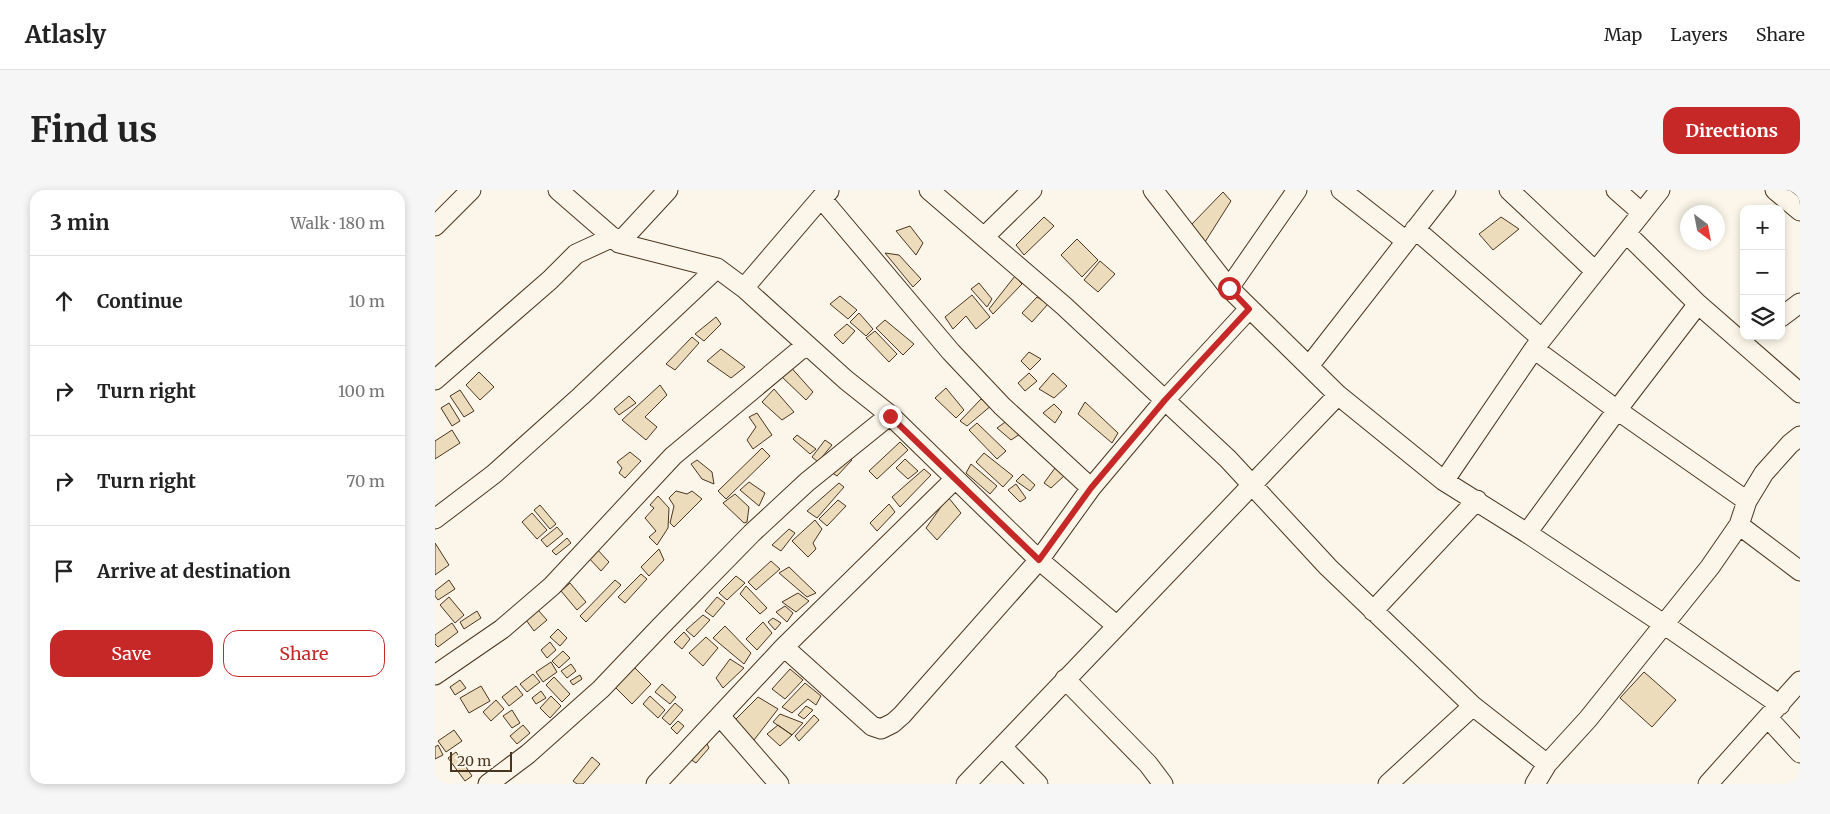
<!DOCTYPE html>
<html lang="en">
<head>
<meta charset="utf-8">
<style>
	:root { --surface:#fff; --page:#f6f6f6; --text:#222; --muted:#767676; --line:#e0e0e0; --accent:#c62828 }
	body { margin:0; font-family:Merriweather,serif; background:var(--page); color:var(--text) }
	.controls { position:absolute; right:15px; top:15px; display:grid; overflow:hidden; border-radius:10px; box-shadow:0 2px 8px #0003 }
	.controls button { width:45px; height:45px; display:grid; place-items:center; padding:0; border:0; border-bottom:1px solid var(--line); background:var(--surface); color:var(--text); font:25px sans-serif }
	.compass { position:absolute; left:1245px; top:15px; width:45px; height:45px; border-radius:50%; background:var(--surface); box-shadow:0 2px 8px #0003; rotate:148deg }
	.scale { position:absolute; left:15px; bottom:12px; width:62px; box-sizing:border-box; padding-left:5px; border:2px solid #4a3520; border-top:0; font-size:14px; line-height:18px; white-space:nowrap; color:#4a3520; -webkit-text-stroke:4px #fbf6e9; paint-order:stroke }
	.stop { position:absolute; width:15px; height:15px; margin:-11px; border:4px solid #c62828; border-radius:50%; background:#fff }
	.stop.end { background:#c62828; border-color:#fff; box-shadow:0 1px 5px #0008 }
	.list { margin:0; padding:0; list-style:none }
	h2 { display:flex; justify-content:space-between; align-items:center; height:65px; margin:0; padding:0 20px; font-size:21px }
	h2 small { font-size:16px; font-weight:400; color:var(--muted) }
	.list li { display:grid; grid-template-columns:32px 1fr auto; gap:15px; align-items:center; box-sizing:border-box; height:90px; padding:0 20px; border-top:1px solid var(--line) }
	.list b { display:block; font-size:19px; white-space:nowrap }
	.list em { font-size:16px; font-style:normal; color:var(--muted) }
	.actions { display:flex; gap:10px; padding:15px 20px }
	.actions a { flex:1; padding:11px 0; border:1px solid var(--accent); border-radius:15px; text-align:center; font-size:18px; color:var(--accent) }
	.actions .main { background:var(--accent); color:#fff }
	.icon { flex:none; width:28px; height:28px; fill:none; stroke:currentColor; stroke-width:2; stroke-linecap:round; stroke-linejoin:round }
	.map { position:relative; flex:none; width:1365px; height:594px; overflow:hidden; border-radius:15px }
	header { display:flex; align-items:center; gap:30px; box-sizing:border-box; height:70px; padding:0 25px; background:var(--surface); border-bottom:1px solid var(--line) }
	header strong { font-size:24px }
	nav { display:flex; gap:28px; margin-inline-start:auto; font-size:18px }
	.intro { display:flex; align-items:center; justify-content:space-between; box-sizing:border-box; height:120px; padding:0 30px }
	h1 { margin:0; font-size:35px }
	.button { padding:12px 22px; border-radius:15px; background:var(--accent); color:#fff; font-size:18px; font-weight:700 }
	main { display:flex; gap:30px; padding:0 30px }
	aside { flex:1; background:var(--surface); border-radius:15px; box-shadow:0 2px 8px #0003 }
	.map>svg:first-child { display:block }
	.building { fill:#ecdcbc; stroke:#4a3520 }
	.lines { fill:none; stroke-linecap:round; stroke-linejoin:round }
	.minor-casing { stroke:#4a3520; stroke-width:21 }
	.minor { stroke:#fbf6e9; stroke-width:19 }
	.route { stroke:#c62828; stroke-width:6 }
</style>
</head>
<body>
<header>
<strong>Atlasly</strong>
<nav><a>Map</a><a>Layers</a><a>Share</a></nav>
</header>
<div class="intro"><h1>Find us</h1><a class="button">Directions</a></div>
<main>
<aside>
<h2>3 min<small>Walk · 180 m</small></h2>
<ul class="list">
<li><svg class="icon" aria-label="ahead" viewBox="0 0 24 24"><path d="M12 20V5M6 11l6-6 6 6"/></svg><div><b>Continue</b></div><em>10 m</em></li>
<li><svg class="icon" aria-label="right" viewBox="0 0 24 24"><path d="M7 20v-9h11M14 6l5 5-5 5"/></svg><div><b>Turn right</b></div><em>100 m</em></li>
<li><svg class="icon" aria-label="right" viewBox="0 0 24 24"><path d="M7 20v-9h11M14 6l5 5-5 5"/></svg><div><b>Turn right</b></div><em>70 m</em></li>
<li><svg class="icon" aria-label="arrive" viewBox="0 0 24 24"><path d="M6 21V4h12l-3 4 3 4H6"/></svg><div><b>Arrive at destination</b></div></li>
</ul>
<div class="actions"><a class="main">Save</a><a>Share</a></div>
</aside>
<div class="map">
<svg width="1365" height="594" viewBox="0 0 1365 594">
	<rect width="100%" height="100%" fill="#fbf6e9"/>
	<path class="building" d="M788 2 796 11 770 52 755 36Z
		M609 27 619 36 589 65 581 55Z
		M1066 27 1084 39 1058 60 1044 44Z
		M475 36 488 53 481 65 461 41Z
		M642 49 663 70 647 87 626 65Z
		M450 63 464 65 486 89 478 97Z
		M665 71 680 84 663 102 649 90Z
		M580 86 587 94 558 124 554 119Z
		M544 93 557 109 552 117 536 99Z
		M537 105 555 127 541 139 531 126 518 139 510 127Z
		M405 106 422 120 413 129 395 114Z
		M602 107 613 114 597 132 587 123Z
		M424 123 438 139 431 146 415 132Z
		M281 127 286 134 269 151 260 144Z
		M450 130 479 154 468 165 441 138Z
		M412 134 420 141 408 154 399 145Z
		M440 141 462 164 454 172 431 148Z
		M257 147 264 153 240 180 231 174Z
		M286 159 310 177 296 188 272 171Z
		M594 162 606 169 595 180 586 171Z
		M353 174 378 202 371 210 346 186Z
		M44 182 59 197 45 210 31 195Z
		M594 183 602 191 590 201 583 193Z
		M618 183 632 196 619 208 604 199Z
		M225 195 232 205 210 227 222 237 211 250 187 230Z
		M511 198 529 220 521 228 500 208Z
		M339 199 359 222 347 230 327 212Z
		M25 200 39 221 29 227 15 206Z
		M194 206 201 213 184 225 179 219Z
		M546 209 557 215 532 236 525 231Z
		M650 212 683 243 677 253 643 224Z
		M14 213 25 231 17 236 6 218Z
		M619 214 627 222 620 233 608 223Z
		M322 223 337 245 318 259 312 250 321 237 314 227Z
		M573 230 588 242 576 250 562 238Z
		M542 233 571 261 562 269 534 240Z
		M17 240 25 253 0 269V251Z
		M362 245 381 259 375 264 358 249Z
		M390 250 397 255 383 272 377 267Z
		M465 252 473 260 442 289 434 281Z
		M327 258 335 266 291 309 283 301Z
		M195 262 206 271 190 288 184 283 187 278 182 272Z
		M549 263 578 286 568 297 541 272Z
		M407 264 417 270 402 286 393 280Z
		M470 269 483 281 473 289 461 278Z
		M262 270 277 282 279 294 267 289 256 274Z
		M536 274 562 296 555 304 531 283Z
		M620 278 629 286 616 298 609 293Z
		M489 279 496 285 465 317 457 307Z
		M588 284 600 295 595 301 581 291Z
		M314 292 330 303 324 316 305 300Z
		M404 293 409 297 382 328 372 321Z
		M581 294 591 308 585 312 573 300Z
		M241 301 252 304 257 301 267 309 239 337 235 333 239 316 234 308Z
		M300 304 314 317 312 332 309 333 288 313Z
		M223 306 234 318 233 338 222 355 214 347 221 341 210 328 219 318 215 315Z
		M513 307 526 323 502 350 491 338Z
		M403 310 411 316 392 336 384 329Z
		M454 314 460 322 442 341 435 333Z
		M105 315 121 334 115 339 99 320Z
		M97 323 112 340 102 349 87 332Z
		M380 330 387 339 378 353 381 359 373 367 357 351Z
		M122 337 128 344 112 357 106 350Z
		M354 339 360 343 346 361 337 355Z
		M132 348 136 353 121 365 117 361Z
		M0 353 14 375 0 385Z
		M160 357 174 372 166 381 151 365Z
		M224 359 229 370 214 386 206 377Z
		M336 371 345 379 321 400 313 392Z
		M354 377 381 403 372 407 344 383Z
		M206 384 212 389 190 413 183 407Z
		M301 386 310 393 292 410 284 403Z
		M14 390 20 399 3 410 0 406V401Z
		M180 390 186 395 151 432 145 426Z
		M135 393 151 412 142 420 126 401Z
		M311 396 332 418 325 424 305 404Z
		M363 403 374 411 361 422 347 412Z
		M14 407 29 425 20 433 5 415Z
		M282 407 290 413 278 427 270 421Z
		M350 416 358 423 352 432 341 422Z
		M103 420 112 430 99 441 91 430Z
		M42 421 46 428 29 439 25 432Z
		M268 425 275 430 259 447 251 440Z
		M338 428 346 433 340 440 333 432Z
		M328 432 337 443 322 460 311 449Z
		M17 433 23 442 3 457 0 454V445Z
		M290 436 316 463 309 474 278 448Z
		M123 439 132 448 125 456 115 447Z
		M249 442 255 449 247 459 239 452Z
		M271 447 283 458 268 476 254 463Z
		M115 452 121 460 112 468 106 460Z
		M128 461 135 468 124 478 117 471Z
		M295 469 309 478 288 498 281 488Z
		M116 472 122 482 108 492 101 482Z
		M136 474 141 481 132 488 126 481Z
		M199 477 216 494 197 514 180 497Z
		M355 479 368 490 350 509 337 499Z
		M1209 482 1241 510 1217 537 1185 508Z
		M98 484 105 492 92 502 85 494Z
		M145 485 147 489 138 495 135 491Z
		M119 487 135 504 127 512 111 495Z
		M25 490 31 498 20 505 15 497Z
		M370 493 386 506 381 515 373 509 357 523 347 517Z
		M227 494 241 507 235 514 220 502Z
		M46 496 55 511 34 523 25 508Z
		M81 496 88 505 74 516 67 507Z
		M106 501 111 508 101 514 97 508Z
		M116 506 126 516 115 528 105 518Z
		M215 506 230 520 223 528 208 514Z
		M323 507 343 519 319 550 300 530Z
		M61 510 69 519 56 531 48 522Z
		M240 513 248 520 235 535 227 528Z
		M371 516 378 520 369 529 363 525Z
		M77 520 85 533 77 538 68 526Z
		M345 524 368 533 357 545 338 532Z
		M379 525 384 530 364 551 360 546Z
		M243 531 249 536 242 544 236 538Z
		M88 535 95 543 82 554 75 546Z
		M343 535 357 545 345 556 332 544Z
		M19 540 27 551 11 562 3 551Z
		M270 550 274 558 261 573 252 567Z
		M3 555 8 565 0 569V557Z
		M21 562 37 586 30 591 13 568Z
		M157 567 165 574 148 594H142L138 591Z"/>
	<g class="lines">
		<g class="minor-casing">
			<path id="minor" d="M123 0 184 53 282 78 309 98 411 190 455 225 604 370 682 436
				M494 0 629 116 793 269 893 377 1038 516 1112 574
				M718 0 794 98 903 205 1009 291 1092 343 1230 435 1345 515
				M906 0 971 51
				M1074 0 1160 81
				M1181 0 1207 23
				M1340 0 1365 21
				M386 8 516 162 567 216 656 298
				M0 36 36 0
				M980 39 1107 149
				M1191 43 1263 114
				M549 47 597 0
				M184 53 233 0
				M309 98 386 8 394 1
				M794 98 862 0
				M1346 127 1365 113
				M1099 159 1182 220 1312 311
				M874 176 1011 0
				M0 190 115 90 141 64 178 47
				M1009 291 1099 159 1225 0
				M0 329 59 284 146 206 282 78
				M1304 335 1365 381
				M1092 343 1182 220 1263 114 1365 203
				M938 421 1042 310
				M349 457 437 536 446 539 458 533 467 525 604 370 656 298 730 210 814 119
				M0 485 67 439 117 396 238 266 371 155
				M630 489 713 574 728 594
				M285 526 344 594
				M1333 528 1365 563
				M567 557 603 594
				M53 594 93 564 166 499 225 437 317 343 372 292 455 225
				M221 594 349 457 520 289
				M531 594 903 205
				M953 594 1038 516
				M1100 594 1112 574 1153 529 1275 377 1304 335 1312 311 1329 283 1355 254 1365 246
				M1273 594 1365 491"/>
		</g>
		<use href="#minor" class="minor"/>
	</g>
	<g class="lines">
		<path class="route" d="M455 226 604 370 656 298 730 210 814 119 794 98"/>
	</g>
</svg>
<div class="controls">
<button>+</button>
<button>−</button>
<button><svg class="icon" aria-label="layers" viewBox="0 0 24 24"><path d="M12 4l9 5-9 5-9-5zM3 14l9 5 9-5"/></svg></button>
</div>
<svg class="compass" viewBox="-18 -18 36 36"><path d="M0-13l5 13h-10z" fill="#e53935"/><path d="M0 13l5-13h-10z" fill="#767676"/></svg>
<div class="scale">20 m</div>
<div class="stop" style="left:794px;top:98px"></div>
<div class="stop end" style="left:455px;top:226px"></div>
</div>
</main>
</body>
</html>
